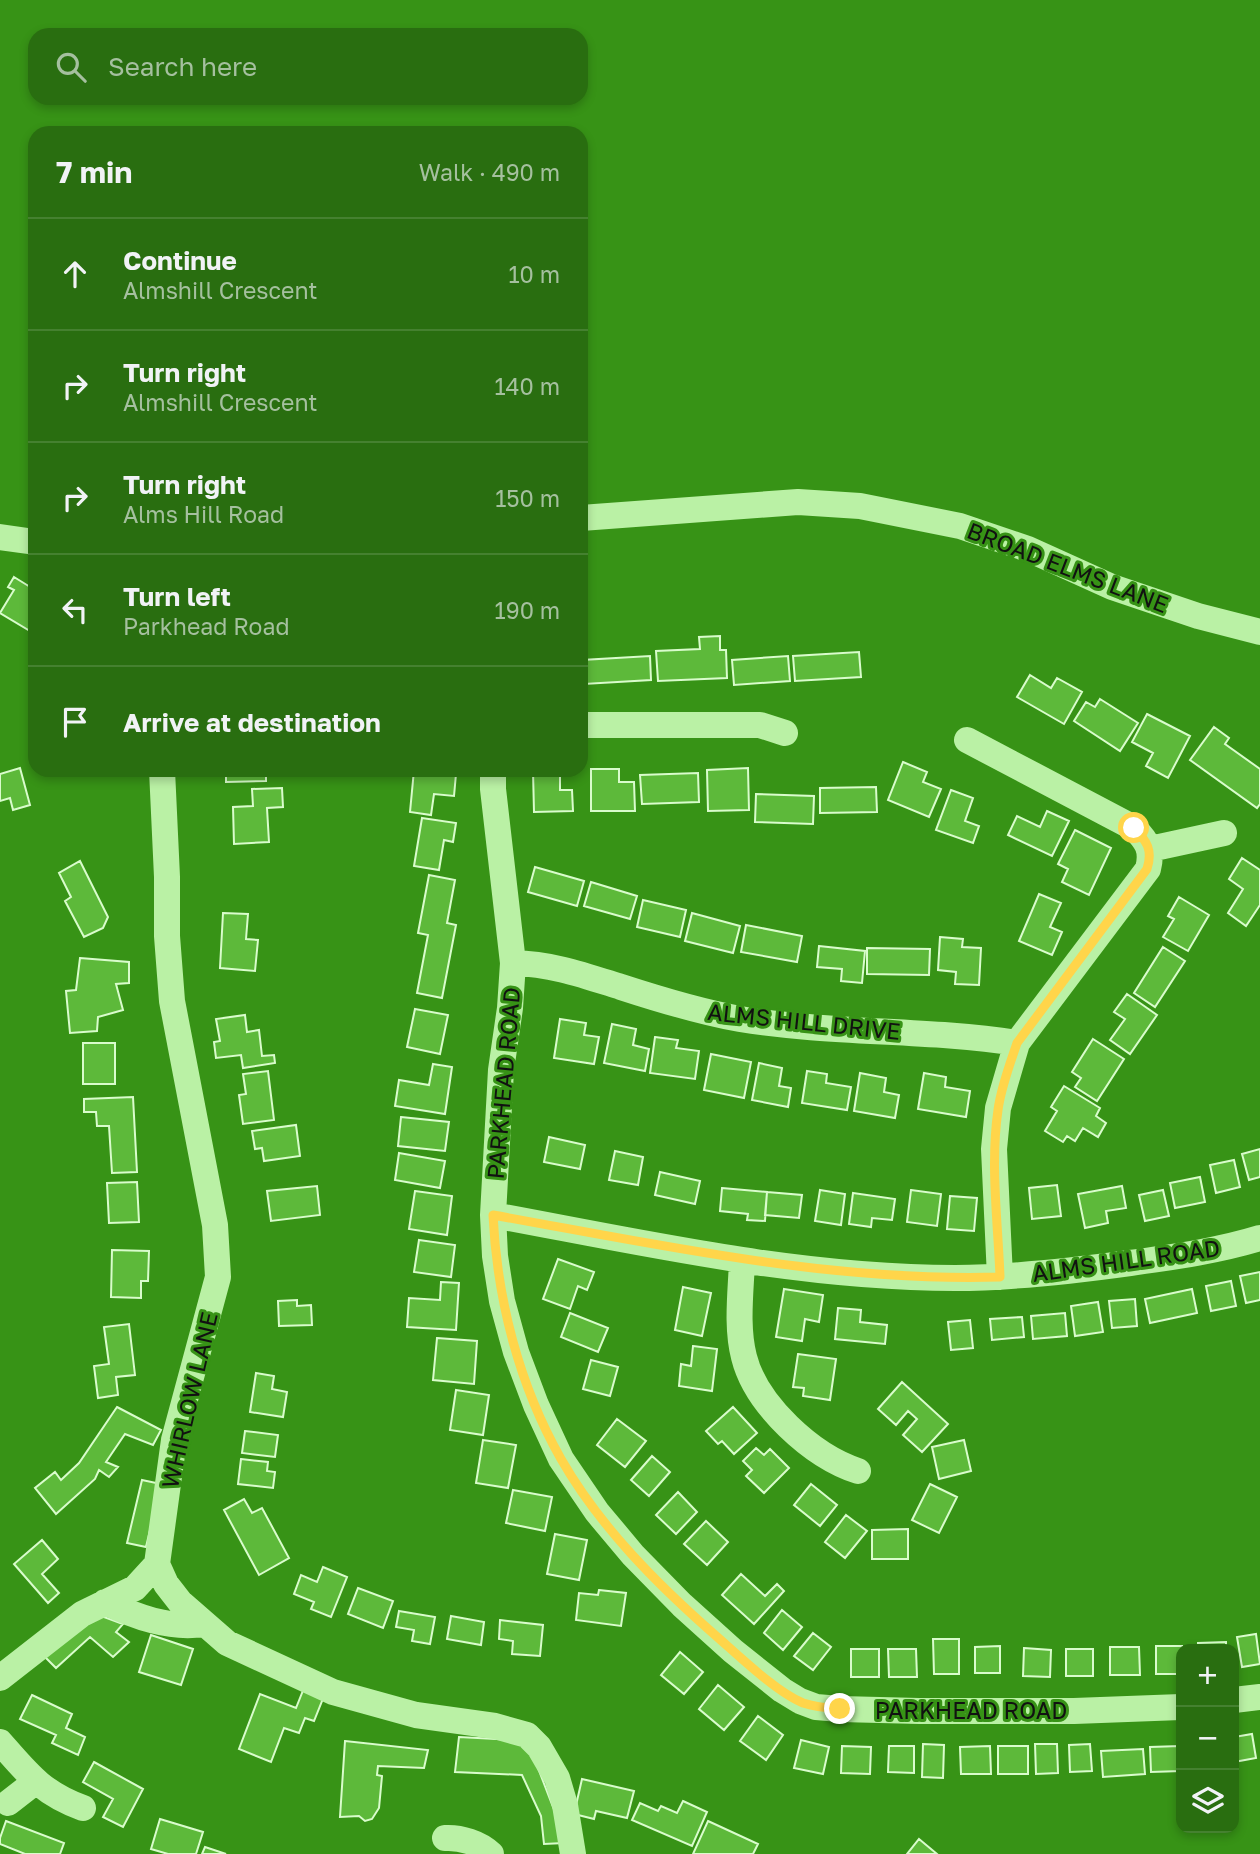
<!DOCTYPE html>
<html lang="en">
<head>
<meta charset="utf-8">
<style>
	:root { --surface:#296e10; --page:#35761e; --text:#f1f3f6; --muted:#a5c09f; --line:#458130 }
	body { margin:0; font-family:"Golos Text",sans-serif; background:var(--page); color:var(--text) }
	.controls { position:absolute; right:21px; bottom:21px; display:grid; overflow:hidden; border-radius:14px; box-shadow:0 4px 10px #0003 }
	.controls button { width:63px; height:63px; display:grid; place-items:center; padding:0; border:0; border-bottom:2px solid var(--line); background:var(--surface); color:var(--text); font:35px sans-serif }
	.stop { position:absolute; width:21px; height:21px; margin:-16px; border:5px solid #ffd54a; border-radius:50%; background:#fff }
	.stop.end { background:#ffd54a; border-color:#fff; box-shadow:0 2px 7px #0008 }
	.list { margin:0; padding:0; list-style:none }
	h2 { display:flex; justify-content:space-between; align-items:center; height:91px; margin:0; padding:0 28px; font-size:30px }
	h2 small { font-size:23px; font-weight:400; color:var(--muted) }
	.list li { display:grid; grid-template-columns:46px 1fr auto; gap:21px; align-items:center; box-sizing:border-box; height:112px; padding:0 28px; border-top:2px solid var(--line) }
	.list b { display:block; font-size:26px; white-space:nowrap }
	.list p { margin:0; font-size:23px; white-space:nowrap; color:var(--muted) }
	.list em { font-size:23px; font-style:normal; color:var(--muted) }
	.icon { flex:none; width:38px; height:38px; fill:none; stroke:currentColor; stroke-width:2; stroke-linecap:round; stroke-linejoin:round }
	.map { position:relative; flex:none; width:1260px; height:1854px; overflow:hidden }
	.search { position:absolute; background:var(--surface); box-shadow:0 4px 10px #0003; left:28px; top:28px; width:560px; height:77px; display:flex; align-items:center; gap:18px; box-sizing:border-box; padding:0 24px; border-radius:21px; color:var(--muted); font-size:26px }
	.panel { position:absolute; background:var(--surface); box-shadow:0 4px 10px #0003; left:28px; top:126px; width:560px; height:651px; border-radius:21px }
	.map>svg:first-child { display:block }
	.building { fill:#5db93a; stroke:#d9fccc; stroke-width:2 }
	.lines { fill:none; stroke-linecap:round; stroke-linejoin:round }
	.minor { stroke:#baf1a5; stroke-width:26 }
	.route { stroke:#ffd54a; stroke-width:9 }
	.labels { text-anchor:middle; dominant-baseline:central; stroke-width:6; stroke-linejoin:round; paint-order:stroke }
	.street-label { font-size:23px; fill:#111; stroke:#379316 }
</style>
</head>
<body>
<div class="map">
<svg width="1260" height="1854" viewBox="0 0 1260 1854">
	<rect width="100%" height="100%" fill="#379316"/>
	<path class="building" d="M14 577 35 590 31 597 35 599V634L0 613 14 590 8 587Z
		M720 636V650H726L727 678 658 681 656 651 700 649 699 637Z
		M859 652 861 677 795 681 793 656Z
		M650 656 651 680 584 684 582 660Z
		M788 656 790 681 734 685 732 660Z
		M1030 675 1051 688 1057 678 1082 692 1064 724 1017 697Z
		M1100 699 1138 723 1120 751 1074 721 1086 702 1095 707Z
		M1147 714 1190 736 1168 778 1146 766 1153 753 1132 742Z
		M1214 727 1229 738 1225 744 1260 769V804L1257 808 1190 760Z
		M903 762 927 772 923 782 941 789 929 817 888 800Z
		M20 768 30 805 13 810 10 798 0 801V774Z
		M748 768 749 810 708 811 707 770Z
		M591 769H619V782H634L635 811H591Z
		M226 770H266V781L226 782Z
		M414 770 456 774 454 796 434 794 431 815 410 812Z
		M560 770V790H572L573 811 534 812 533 771Z
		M698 773 699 802 642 804 640 775Z
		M876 787 877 812 820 813V788Z
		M282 788 283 807 267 808 269 842 234 844 233 807 253 806 252 789Z
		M951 790 973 798 965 821 979 826 973 843 936 830Z
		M756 794 814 796 813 824 755 822Z
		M1047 811 1069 821 1052 856 1008 835 1017 816 1040 827Z
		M422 818 456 823 453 842 444 840 439 870 414 866Z
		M1075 830 1111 848 1089 895 1062 882 1068 869 1058 864Z
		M1242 858 1260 870V905L1246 926 1228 913 1243 889 1229 879Z
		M80 861 108 917 103 928 84 937 65 901 71 897 59 873Z
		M535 867 584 881 577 906 528 892Z
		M429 875 455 880 447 923 456 925 442 998 417 993 428 935 418 933Z
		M591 882 637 896 630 919 584 906Z
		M1039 894 1061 903 1050 927 1062 932 1052 955 1019 941Z
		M1179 897 1209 915 1188 951 1163 937 1174 919 1168 916Z
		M643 900 686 910 680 937 637 927Z
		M223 913 248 914 246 939 258 940 255 971 220 968Z
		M692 913 740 926 733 953 685 941Z
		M746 925 802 936 797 962 741 952Z
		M940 937 963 939 962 947 981 948 979 985 955 984 956 972 938 970Z
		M819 946 865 951 862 983 841 981 842 969 817 967Z
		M1163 947 1185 961 1155 1007 1134 993Z
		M867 948 930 949 929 975 867 974Z
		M80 958 129 962V983L116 984 123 1010 98 1017 97 1031 70 1033 66 991 76 990Z
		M1127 994 1157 1015 1130 1054 1110 1040 1125 1019 1114 1012Z
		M415 1009 448 1015 440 1054 407 1047Z
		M245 1015 247 1032 259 1030 262 1056 274 1055 275 1063 243 1068 241 1055 216 1058 214 1042 220 1041 216 1019Z
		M560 1019 586 1023 584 1035 599 1037 594 1064 554 1058Z
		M612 1024 636 1029 633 1045 649 1049 645 1071 604 1063Z
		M655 1037 678 1040 676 1048 699 1051 695 1079 650 1073Z
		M1093 1039 1124 1059 1097 1101 1075 1087 1081 1078 1072 1072Z
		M83 1043H115V1084H83Z
		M711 1054 751 1062 744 1098 704 1090Z
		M759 1063 782 1068 779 1086 791 1088 788 1107 752 1100Z
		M433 1064 452 1067 445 1114 395 1106 399 1080 429 1085Z
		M268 1071 274 1120 243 1124 239 1095 246 1094 243 1074Z
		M807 1071 827 1074 826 1083 851 1087 847 1110 802 1103Z
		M860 1073 886 1078 884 1092 899 1095 895 1118 854 1111Z
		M924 1073 946 1077 945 1087 970 1091 966 1117 918 1109Z
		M1064 1086 1100 1108 1096 1116 1106 1123 1098 1137 1083 1128 1075 1141 1067 1136 1063 1142 1045 1131 1057 1111 1051 1107Z
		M133 1097 137 1172 112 1173 109 1126H97L96 1112H84V1099Z
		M401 1117 449 1122 445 1151 398 1146Z
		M296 1125 300 1156 264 1161 262 1148 255 1149 252 1131Z
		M549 1137 585 1145 580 1169 544 1162Z
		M1260 1149V1177L1249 1180 1242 1154Z
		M615 1151 643 1157 638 1185 609 1180Z
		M399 1153 445 1161 440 1188 395 1180Z
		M1234 1160 1240 1187 1216 1193 1210 1165Z
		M660 1172 700 1181 695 1204 655 1195Z
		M1200 1177 1205 1202 1175 1208 1170 1183Z
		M137 1182 139 1222 109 1223 107 1183Z
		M1057 1185 1061 1216 1032 1219 1029 1188Z
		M317 1186 320 1215 271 1221 267 1191Z
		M1122 1186 1126 1208 1106 1211 1108 1223 1085 1228 1078 1194Z
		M722 1188 767 1192 765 1221 747 1220 748 1214 720 1211Z
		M820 1190 845 1194 841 1225 815 1221Z
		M911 1190 941 1194 937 1226 907 1222Z
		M1163 1190 1169 1216 1145 1221 1139 1195Z
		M415 1191 452 1196 447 1235 409 1229Z
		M767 1192 802 1195 799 1218 765 1215Z
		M853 1193 895 1199 892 1220 872 1218 871 1227 849 1224Z
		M950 1196 977 1198 974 1231 947 1229Z
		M419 1240 455 1245 451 1277 414 1272Z
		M112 1250 149 1251 148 1281H141V1298L111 1297Z
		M558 1259 594 1272 587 1290 578 1286 570 1309 543 1299Z
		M1260 1272V1300L1246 1303 1240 1276Z
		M1231 1281 1236 1306 1211 1311 1206 1286Z
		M441 1282 459 1283 456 1330 407 1327 409 1298 440 1300Z
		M683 1287 711 1293 702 1336 675 1330Z
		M784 1289 823 1295 819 1322 805 1319 802 1341 776 1337Z
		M1192 1289 1197 1313 1150 1323 1145 1299Z
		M1135 1299 1137 1326 1112 1328 1109 1301Z
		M297 1300V1306L311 1305 312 1325 279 1326 278 1301Z
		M1098 1302 1103 1332 1075 1336 1071 1306Z
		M838 1308 861 1310 860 1322 887 1325 885 1344 835 1339Z
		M570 1313 608 1328 598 1352 561 1337Z
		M1065 1313 1067 1336 1033 1339 1031 1316Z
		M1022 1317 1024 1337 992 1340 990 1319Z
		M970 1320 973 1348 951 1350 948 1322Z
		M129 1324 135 1375 116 1377 118 1395 98 1398 94 1366 109 1364 104 1327Z
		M437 1338 477 1341 474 1384 433 1380Z
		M693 1346 717 1349 712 1391 679 1386 681 1364 691 1366Z
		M798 1354 836 1359 830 1400 803 1396 804 1388 793 1387Z
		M591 1360 618 1367 610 1396 583 1389Z
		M256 1373 274 1376 272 1389 287 1392 283 1417 250 1412Z
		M902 1382 948 1424 922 1452 903 1435 917 1419 908 1411 896 1425 878 1409Z
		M456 1390 489 1395 483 1435 450 1430Z
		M117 1407 161 1430 153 1445 125 1434 106 1462 118 1467 109 1477 99 1470 95 1479 56 1514 35 1488 55 1472 61 1480 79 1463Z
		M733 1407 757 1433 734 1454 722 1441 718 1444 706 1431Z
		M617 1419 646 1441 625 1467 597 1445Z
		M245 1431 278 1435 275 1457 242 1453Z
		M483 1440 516 1445 508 1488 476 1483Z
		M964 1440 971 1471 939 1479 932 1447Z
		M756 1448 764 1455 770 1449 789 1468 764 1493 746 1476 752 1470 743 1461Z
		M652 1456 670 1472 649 1496 631 1480Z
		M241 1459 268 1462 267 1471 275 1472 273 1488 238 1484Z
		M142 1480 161 1484 146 1547 127 1543Z
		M811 1484 837 1505 820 1526 794 1505Z
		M930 1484 957 1497 939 1533 912 1520Z
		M513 1490 552 1497 545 1531 506 1523Z
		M678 1492 697 1512 676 1534 656 1515Z
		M244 1499 252 1513 262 1508 289 1558 259 1575 224 1510Z
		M846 1515 867 1531 845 1558 825 1542Z
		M706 1521 728 1542 707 1565 684 1544Z
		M908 1529V1559H872V1530Z
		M555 1534 587 1540 579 1580 547 1574Z
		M42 1540 58 1559 42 1574 59 1593 48 1603 14 1564Z
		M323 1567 347 1577 331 1617 311 1609 314 1602 294 1594 301 1575 317 1582Z
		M741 1574 765 1596 777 1584 784 1591 754 1624 722 1595Z
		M358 1588 393 1601 383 1628 348 1614Z
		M599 1590 626 1593 621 1626 576 1620 579 1593 598 1595Z
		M782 1610 802 1627 783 1650 764 1633Z
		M399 1611 435 1617 430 1644 412 1641 414 1630 396 1627Z
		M451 1616 484 1622 481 1645 447 1639Z
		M88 1617H104L123 1624 116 1632 129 1642 113 1657 90 1637 56 1668 44 1656Z
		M500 1620 543 1625 540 1656 512 1654 513 1641 499 1639Z
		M813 1633 831 1647 813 1670 794 1656Z
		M1256 1634 1260 1664 1242 1667 1237 1637Z
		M151 1635 193 1649 181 1685 139 1672Z
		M933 1639H959V1674H934Z
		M1226 1642V1649H1198V1643Z
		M1000 1646V1673H975V1647Z
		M1156 1646H1182L1181 1674H1156Z
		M1110 1647H1139L1140 1675H1110Z
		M1024 1648 1051 1650 1050 1677 1023 1676Z
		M851 1649H879V1677H851Z
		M888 1649H916L917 1677H889Z
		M1066 1649H1093V1676H1066Z
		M680 1652 703 1672 684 1694 661 1675Z
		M718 1685 744 1707 724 1730 699 1709Z
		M304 1688 324 1696 314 1721 305 1718 299 1733 284 1728 271 1762 239 1749 260 1694 296 1708Z
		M32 1695 72 1714 66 1728 85 1737 78 1755 52 1743 56 1735 20 1719Z
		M758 1716 783 1735 766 1760 740 1741Z
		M1252 1734 1256 1758 1234 1762V1737Z
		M459 1737 515 1740 533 1755 558 1820 564 1843 544 1844 541 1816 522 1775 455 1772Z
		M801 1740 829 1747 823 1774 794 1768Z
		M345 1741 428 1750 424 1768 378 1766 377 1775 382 1776 379 1808 372 1819 365 1821 359 1816 340 1817Z
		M923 1744 944 1745 943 1778 922 1777Z
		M1035 1744H1057L1058 1773 1036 1774Z
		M1090 1744 1092 1771 1070 1772 1069 1745Z
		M842 1746 871 1747 870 1774 841 1773Z
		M889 1746H914V1773L888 1772Z
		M990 1746 991 1774H961L960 1747Z
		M998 1746H1028V1774H998Z
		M1180 1746 1181 1771 1151 1772 1150 1747Z
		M1143 1749 1145 1774 1103 1777 1101 1751Z
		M94 1762 143 1789 123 1827 103 1817 113 1799 83 1782Z
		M582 1779 634 1791 627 1818 596 1811 594 1819 574 1814Z
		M683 1801 707 1812 692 1846 632 1820 640 1803 658 1811 661 1806 677 1813Z
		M160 1819 203 1832 196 1854H168L151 1849Z
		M6 1821 64 1843 60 1854H25L0 1844V1838Z
		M708 1821 758 1844 753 1854H693Z
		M919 1839 937 1854H907Z
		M205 1847 226 1854H202Z"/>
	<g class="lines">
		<path class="minor" d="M581 518 798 502 860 506 960 526 1028 549 1112 587 1198 616 1260 632
			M0 537 35 542
			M581 725H760L785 733
			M967 740 1134 828C1147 841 1153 850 1148 869L1017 1043 998 1108 994 1149 1000 1277
			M162 770 167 877V936L172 1001 215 1225 218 1277 174 1440 157 1564 166 1584 180 1602 227 1643 333 1692 416 1715 495 1726 527 1735 539 1747 557 1778 565 1805 573 1854
			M493 770V789L513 963 510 1008 501 1070 493 1215 495 1256 502 1301 516 1352 536 1405 561 1459 597 1512 633 1555 682 1605 733 1651 782 1690 800 1701 816 1707 840 1709 919 1711H1074L1181 1707
			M1150 849 1224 833
			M513 963C553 964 583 975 621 987 661 1000 700 1012 740 1019 832 1034 926 1029 1017 1043
			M493 1215C645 1243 799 1278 955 1278 1013 1278 1072 1271 1130 1263 1173 1257 1218 1251 1260 1238
			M742 1260C741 1291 736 1326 744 1357 756 1405 812 1456 858 1471
			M105 1602C136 1617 169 1629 204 1624
			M0 1678 82 1614 135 1588 157 1564
			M1234 1700 1260 1697
			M0 1742C28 1774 42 1793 83 1808
			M8 1803 35 1782
			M445 1838C460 1837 480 1843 491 1854"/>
	</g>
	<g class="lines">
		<path class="route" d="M840 1709C827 1708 815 1707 803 1703 776 1692 738 1655 715 1635 657 1584 600 1527 561 1459 519 1385 497 1299 493 1215 661 1245 828 1282 1000 1277 998 1222 990 1165 998 1110 1001 1087 1010 1064 1017 1043L1147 869C1153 850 1147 841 1134 828"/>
	</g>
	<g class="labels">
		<g class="street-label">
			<text transform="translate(1068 567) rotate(21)">BROAD ELMS LANE</text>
			<text transform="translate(804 1021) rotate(6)">ALMS HILL DRIVE</text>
			<text transform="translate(503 1083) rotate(-85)">PARKHEAD ROAD</text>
			<text transform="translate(1126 1260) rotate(-8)">ALMS HILL ROAD</text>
			<text transform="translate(189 1400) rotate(-77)">WHIRLOW LANE</text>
			<text x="971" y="1710">PARKHEAD ROAD</text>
		</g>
	</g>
</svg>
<div class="controls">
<button>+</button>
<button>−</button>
<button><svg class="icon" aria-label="layers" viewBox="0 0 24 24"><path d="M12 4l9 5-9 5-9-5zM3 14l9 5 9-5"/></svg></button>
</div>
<div class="stop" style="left:1134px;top:828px"></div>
<div class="stop end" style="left:840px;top:1709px"></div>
<div class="search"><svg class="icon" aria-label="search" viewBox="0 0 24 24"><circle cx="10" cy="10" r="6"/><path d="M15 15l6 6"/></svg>Search here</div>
<section class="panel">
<h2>7 min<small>Walk · 490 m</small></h2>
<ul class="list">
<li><svg class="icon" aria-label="ahead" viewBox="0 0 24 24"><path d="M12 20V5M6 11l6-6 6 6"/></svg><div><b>Continue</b><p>Almshill Crescent</p></div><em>10 m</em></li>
<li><svg class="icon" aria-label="right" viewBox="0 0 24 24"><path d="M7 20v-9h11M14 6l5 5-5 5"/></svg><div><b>Turn right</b><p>Almshill Crescent</p></div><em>140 m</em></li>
<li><svg class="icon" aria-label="right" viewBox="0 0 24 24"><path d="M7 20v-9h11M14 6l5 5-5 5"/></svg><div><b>Turn right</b><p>Alms Hill Road</p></div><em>150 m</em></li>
<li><svg class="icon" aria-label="left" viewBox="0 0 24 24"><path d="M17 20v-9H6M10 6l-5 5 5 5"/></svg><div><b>Turn left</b><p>Parkhead Road</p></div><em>190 m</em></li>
<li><svg class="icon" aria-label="arrive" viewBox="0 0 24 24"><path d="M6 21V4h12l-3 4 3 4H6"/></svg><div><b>Arrive at destination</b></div></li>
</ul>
</section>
</div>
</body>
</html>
